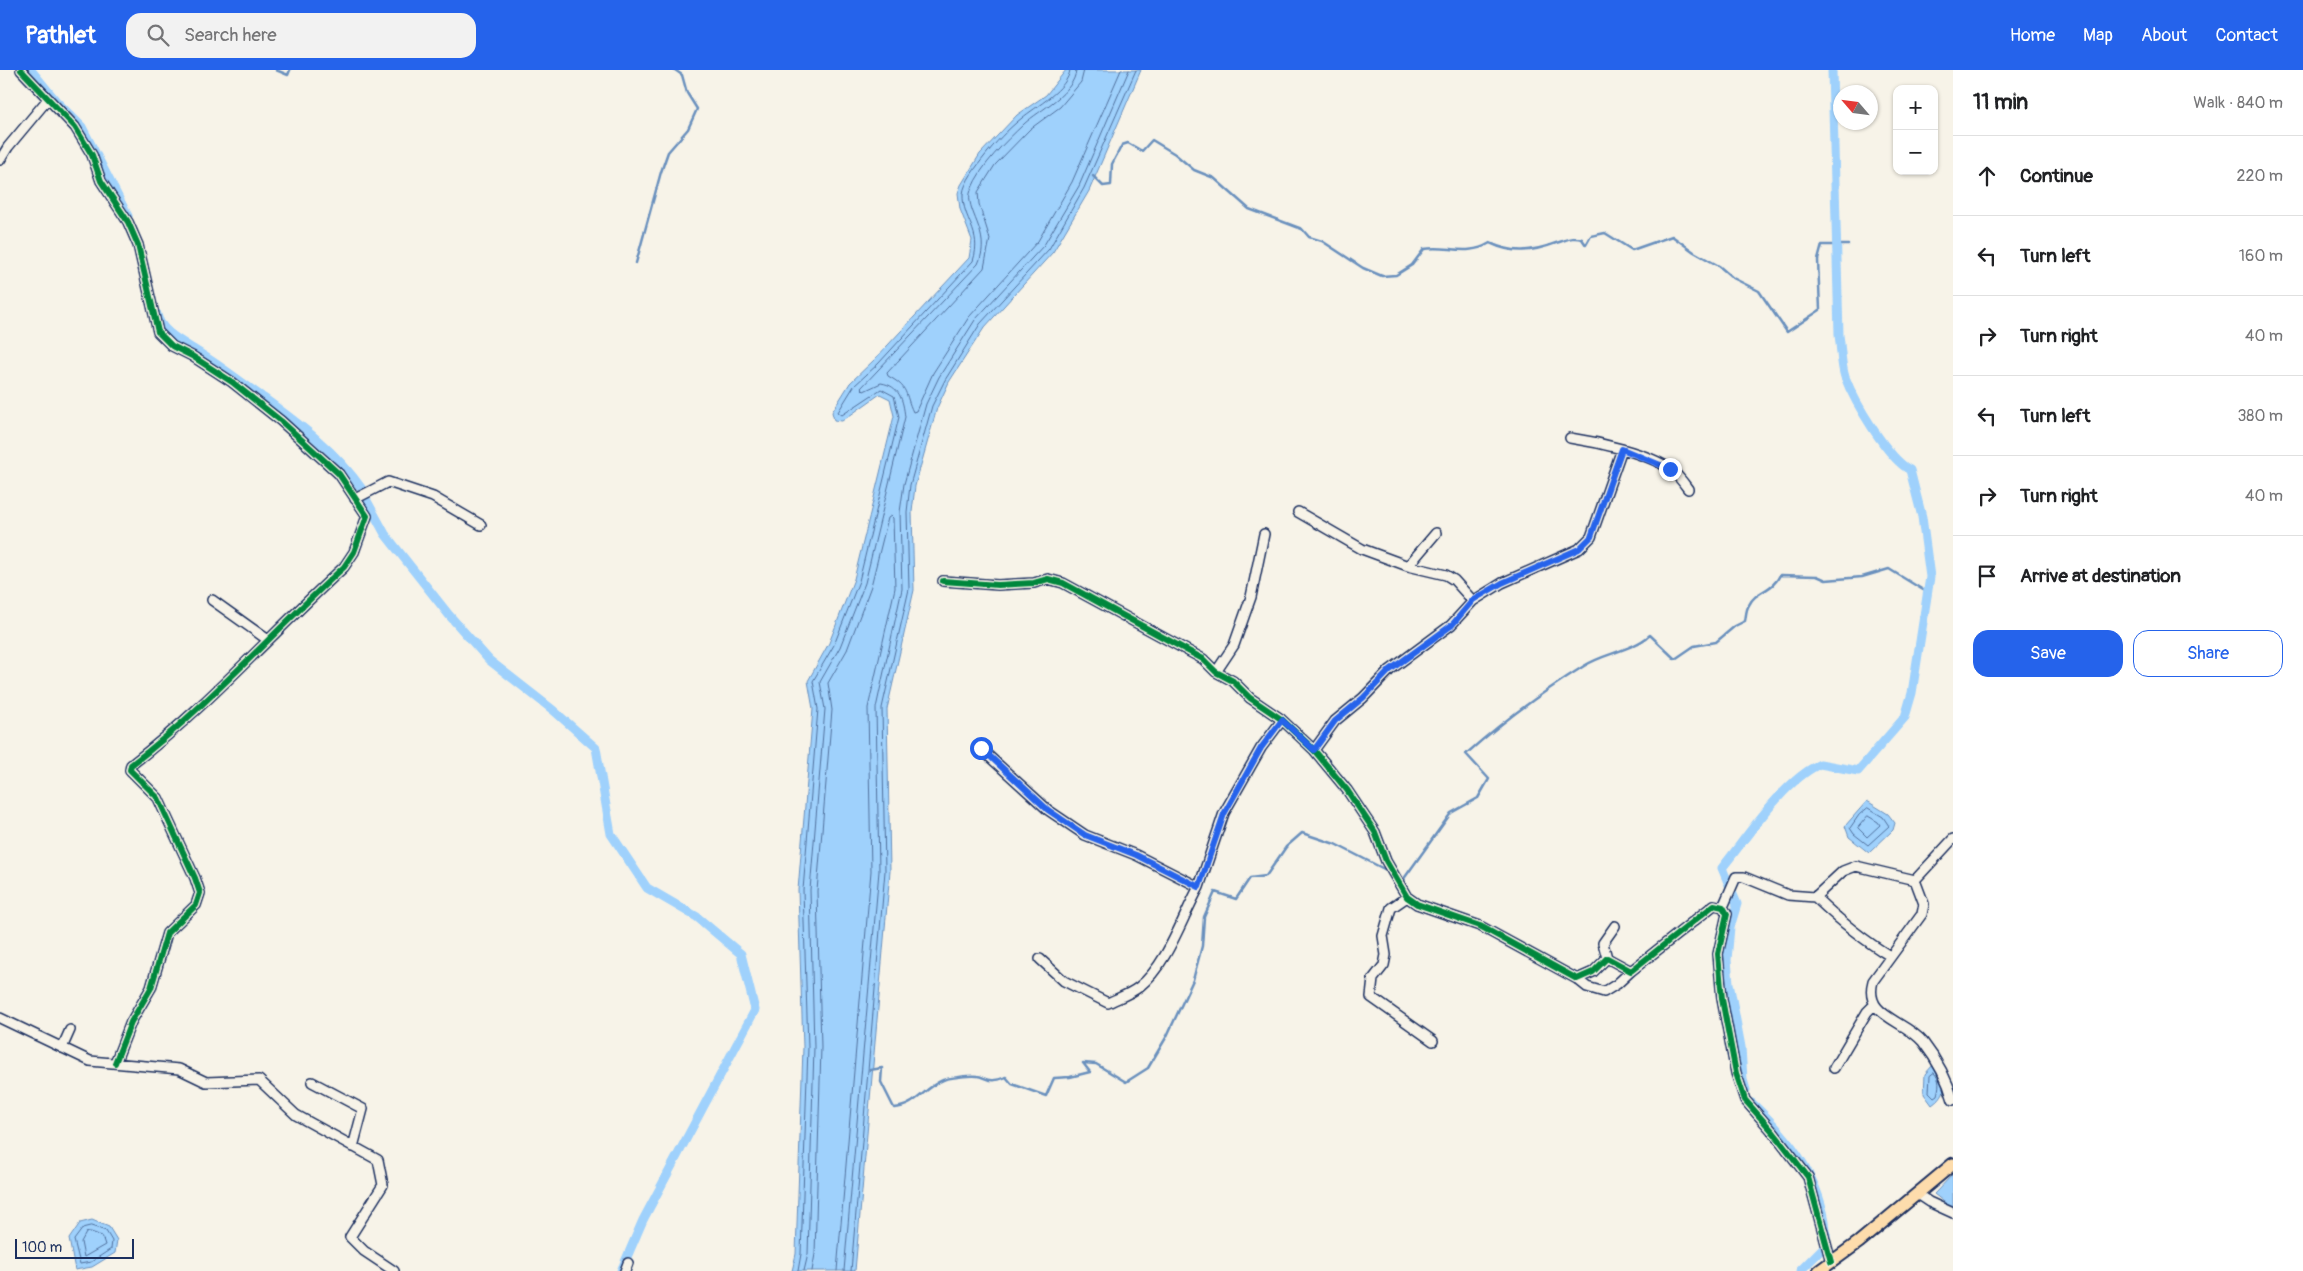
<!DOCTYPE html>
<html lang="en">
<head>
<meta charset="utf-8">
<style>
	:root { --surface:#fff; --page:#f2f2f2; --text:#202124; --muted:#757577; --line:#e0e0e0; --accent:#2563eb }
	body { margin:0; font-family:Pangolin,sans-serif; background:var(--page); color:var(--text) }
	.controls { position:absolute; right:15px; top:15px; display:grid; overflow:hidden; border-radius:10px; box-shadow:0 1px 4px #0004 }
	.controls button { width:45px; height:45px; display:grid; place-items:center; padding:0; border:0; border-bottom:1px solid var(--line); background:var(--surface); color:var(--text); font:25px sans-serif }
	.compass { position:absolute; left:1833px; top:15px; width:45px; height:45px; border-radius:50%; background:var(--surface); box-shadow:0 1px 4px #0004; rotate:298deg }
	.scale { position:absolute; left:15px; bottom:12px; width:119px; box-sizing:border-box; padding-left:5px; border:2px solid #1b2f5e; border-top:0; font-size:14px; line-height:18px; white-space:nowrap; color:#1b2f5e; -webkit-text-stroke:4px #f7f3e8; paint-order:stroke }
	.stop { position:absolute; width:15px; height:15px; margin:-11px; border:4px solid #2563eb; border-radius:50%; background:#fff }
	.stop.end { background:#2563eb; border-color:#fff; box-shadow:0 1px 5px #0008 }
	.list { margin:0; padding:0; list-style:none }
	h2 { display:flex; justify-content:space-between; align-items:center; height:65px; margin:0; padding:0 20px; font-size:21px }
	h2 small { font-size:16px; font-weight:400; color:var(--muted) }
	.list li { display:grid; grid-template-columns:32px 1fr auto; gap:15px; align-items:center; box-sizing:border-box; height:80px; padding:0 20px; border-top:1px solid var(--line) }
	.list b { display:block; font-size:19px; white-space:nowrap }
	.list em { font-size:16px; font-style:normal; color:var(--muted) }
	.actions { display:flex; gap:10px; padding:15px 20px }
	.actions a { flex:1; padding:11px 0; border:1px solid var(--accent); border-radius:15px; text-align:center; font-size:18px; color:var(--accent) }
	.actions .main { background:var(--accent); color:#fff }
	.icon { flex:none; width:28px; height:28px; fill:none; stroke:currentColor; stroke-width:2; stroke-linecap:round; stroke-linejoin:round }
	.map { position:relative; flex:none; width:1953px; height:1201px; overflow:hidden }
	header { display:flex; align-items:center; gap:30px; box-sizing:border-box; height:70px; padding:0 25px; background:var(--accent); color:#fff }
	header strong { font-size:24px }
	nav { display:flex; gap:28px; margin-inline-start:auto; font-size:18px }
	.search { width:350px; height:45px; background:var(--page); display:flex; align-items:center; gap:12px; box-sizing:border-box; padding:0 18px; border-radius:15px; color:var(--muted); font-size:19px }
	main { display:flex }
	aside { flex:1; background:var(--surface) }
	.map>svg:first-child { display:block }
	.water { fill:#9fd1fc; stroke:#6a90bd }
	.lines { fill:none; stroke-linecap:round; stroke-linejoin:round }
	.shore { stroke:#50709d; stroke-width:1 }
	.stream { stroke:#6a90bd; stroke-width:2.5 }
	.canal { stroke:#9fd1fc; stroke-width:9 }
	.minor-casing { stroke:#1b2f5e; stroke-width:12 }
	.major-casing { stroke:#1b2f5e; stroke-width:15 }
	.minor { stroke:#f7f3e8; stroke-width:9 }
	.major { stroke:#fddcac; stroke-width:11 }
	.cycleway-casing { stroke:#f7f3e8; stroke-width:9 }
	.cycleway { stroke:#00873e; stroke-width:6 }
	.route { stroke:#2563eb; stroke-width:6 }
</style>
</head>
<body>
<header>
<strong>Pathlet</strong>
<div class="search"><svg class="icon" aria-label="search" viewBox="0 0 24 24"><circle cx="10" cy="10" r="6"/><path d="M15 15l6 6"/></svg>Search here</div>
<nav><a>Home</a><a>Map</a><a>About</a><a>Contact</a></nav>
</header>
<main>
<div class="map">
<svg width="1953" height="1201" viewBox="0 0 1953 1201">
	<rect width="100%" height="100%" fill="#f7f3e8"/>
	<filter id="ink" filterUnits="userSpaceOnUse"><feTurbulence type="fractalNoise" baseFrequency=".02" numOctaves="2"/><feDisplacementMap in="SourceGraphic" scale="10" xChannelSelector="R" yChannelSelector="G"/><feConvolveMatrix kernelMatrix="1 2 1 2 8 2 1 2 1" color-interpolation-filters="sRGB"/></filter>
	<g filter="url(#ink)">
		<path class="water" d="M1066 0H1141L1089 121 1053 182 984 258 949 312 937 338 915 416 912 442 914 520 887 639 890 801 855 1201H792L796 1184 803 977 798 820 813 639 808 611 829 573 854 509 894 346 890 329 880 324 842 351 834 350 832 342 850 313 874 290 969 188 972 170 960 139 958 123 961 115 980 84 1017 45 1046 25Z
			M1867 731 1888 744 1895 753 1893 760 1869 783 1849 767 1845 756Z
			M1933 995C1947 1009 1950 1022 1932 1035L1924 1024 1925 1004Z
			M1953 1104V1139L1934 1124Z
			M92 1150 109 1157 117 1170 115 1183 92 1197 75 1200 69 1169 80 1153Z"/>
		<g class="lines">
			<path class="shore" d="M1084 0 1081 12 1060 37 1030 59 995 95 978 122 979 134 990 169 984 198 887 303 888 306C910 318 904 323 913 342L916 341 933 303 969 247 1038 171 1072 112 1121 0
				M1868 738 1883 747 1889 756 1868 775 1854 764 1850 758 1859 745Z
				M1868 746 1878 752 1880 755 1867 767 1858 758Z
				M1934 1003C1941 1010 1939 1017 1937 1025L1934 1027 1929 1022 1930 1006Z
				M91 1156 106 1161 112 1171 111 1179 91 1192 80 1194 74 1170 83 1158Z
				M91 1162 102 1166 105 1175 84 1187 81 1172 86 1163Z
				M798 1201 801 1184 808 977 803 820 818 639 813 611 834 575 859 511 899 347 894 326 881 319 842 345 838 342 854 316 878 294 973 191C983 161 962 150 963 124 964 112 977 96 984 87 994 74 1009 58 1022 48 1035 37 1068 19 1070 0
				M804 1201 808 1184 814 977 810 820 825 639 820 612 840 577 865 513 905 347C903 330 900 316 881 313L864 321 861 318 978 194C993 163 963 140 971 120 981 95 1005 72 1024 54 1039 40 1075 23 1076 0
				M812 1201 815 1184 821 977 817 821 832 640 828 613 847 580 871 516 888 448 891 446 893 448 895 518 868 638 871 801 837 1201
				M844 1201 879 801 876 638 902 519 900 442 904 414 926 334 939 307 975 250 1044 175 1079 116 1129 0
				M851 1201 885 801 882 638 909 519 907 442 910 415 932 336 945 310 980 254 1049 179 1084 118 1136 0"/>
			<path class="stream" d="M276 0 288 5 290 0
				M1093 106 1103 116 1111 115 1112 94 1122 75 1128 73 1142 81 1152 70 1175 84 1194 100 1214 108 1249 139 1302 159 1309 167 1322 171 1363 198 1382 206 1396 205 1412 195 1424 179C1448 175 1467 187 1490 173 1513 184 1532 182 1556 173 1567 170 1571 166 1582 169L1586 175 1591 166 1605 163 1632 180 1672 166 1694 182 1719 196 1733 208 1759 221 1787 262 1820 240 1818 190 1822 175H1848
				M636 193 661 102 668 82 688 59 697 39 687 23 682 5 675 0
				M1403 810 1451 743 1478 728 1489 709 1466 684C1502 652 1544 621 1584 596 1604 583 1632 581 1650 565L1675 589 1694 576 1716 572 1735 556 1745 551C1746 546 1746 539 1749 535 1755 521 1773 521 1780 505L1817 506 1826 510 1862 507 1889 499 1928 523
				M870 1000 882 998 881 1012 894 1038C915 1037 924 1018 943 1010 948 1008 971 1005 977 1006 983 1006 988 1012 995 1010 999 1010 1003 1008 1006 1007L1012 1014 1046 1026 1054 1008 1070 1007 1090 1002 1083 993 1096 994 1126 1012 1148 998 1167 966 1193 910 1202 876 1204 847 1215 822 1236 829 1250 808 1266 806 1286 777 1302 763 1335 774 1384 799"/>
			<path class="canal" d="M31 0 57 32 82 57 128 146
				M157 244C160 263 187 274 201 284 222 297 241 312 261 326 299 354 335 380 362 419
				M367 431 385 464 449 545 489 590 553 640 596 678 611 764 647 818 697 847 741 884 755 940 643 1150 621 1201
				M1746 1020 1743 1010 1741 977 1729 913 1727 890 1730 857 1737 834 1722 798C1747 767 1784 710 1820 694L1858 701 1905 647 1912 623 1930 507 1922 447 1910 400C1888 389 1854 331 1845 307 1841 295 1841 278 1839 265L1832 0
				M1752 1033C1788 1067 1816 1102 1825 1151 1826 1159 1826 1167 1827 1174L1800 1201"/>
			<g class="minor-casing">
				<path id="minor" d="M21 0 75 57 92 85 101 111 128 152 138 175 158 262 172 276 192 286 232 312 281 351 339 404 367 446 354 482 344 497C272 563 208 636 131 695L130 700 158 728 195 808 200 823 196 835 167 863 151 918 131 952 115 993
					M0 90 8 77 48 29
					M1570 368C1597 372 1648 383 1670 399 1677 404 1683 412 1688 419
					M355 429 388 412 433 427 481 455
					M1298 442 1362 479 1408 496 1446 505 1454 510 1473 531
					M1408 496 1436 463
					M943 511 998 515 1034 513 1048 509 1063 513 1203 589 1216 602 1233 611 1250 628 1281 649 1314 680 1347 720 1375 762 1386 791 1407 827 1417 834 1480 856 1577 909 1593 902 1607 888 1631 901 1714 835 1723 837 1727 844 1718 884 1722 929 1736 1003 1745 1030 1774 1063 1808 1107 1831 1192
					M212 530 268 570
					M1216 602 1234 575 1251 527 1264 464
					M981 679 1048 740 1085 765 1136 785 1199 817 1224 743 1261 678 1282 650
					M1314 680 1335 651 1363 628 1390 600 1451 555 1473 531 1502 513 1579 479 1591 467 1622 379
					M1953 769 1915 810 1924 834 1922 844 1873 911C1863 947 1904 949 1923 972 1937 990 1947 1008 1953 1030
					M1407 827 1391 838 1383 866 1386 885 1384 895 1373 909 1371 927 1433 971
					M1815 827 1843 801 1856 796 1915 810
					M1723 837 1736 807H1744L1788 825 1815 827C1838 849 1863 870 1890 886
					M1607 888 1603 873 1615 856
					M1040 889 1064 911 1108 933C1118 928 1130 924 1139 917 1167 895 1182 848 1199 817
					M1577 909 1587 917 1604 922 1617 914 1631 901
					M0 948 90 991 179 999 206 1012 259 1010 296 1045 378 1090 383 1115 350 1167 364 1181 394 1201
					M62 978 70 960
					M1834 998 1867 942 1874 935
					M312 1012 363 1039 353 1077
					M1917 1124 1929 1132 1953 1143
					M625 1201 628 1193"/>
			</g>
			<g class="major-casing">
				<path id="major" d="M1819 1201 1859 1172 1953 1094"/>
			</g>
			<use href="#minor" class="minor"/>
			<use href="#major" class="major"/>
			<g class="cycleway-casing">
				<path id="cycleway" d="M21 0 75 57 92 85 101 111 128 152 138 175 158 262 172 276 192 286 232 312 281 351 339 404 367 446 354 482 344 497C272 563 208 636 131 695L130 700 158 728 195 808 200 823 196 835 167 863 151 918 131 952 115 993
					M943 511 998 515 1034 513 1048 509 1063 513 1203 589 1216 602 1233 611 1250 628 1281 649 1314 680 1347 720 1375 762 1386 791 1407 827 1417 834 1480 856 1577 909 1593 902 1607 888 1631 901 1714 835 1723 837 1727 844 1718 884 1722 929 1736 1003 1745 1030 1774 1063 1808 1107 1831 1192"/>
			</g>
			<use href="#cycleway" class="cycleway"/>
		</g>
	</g>
	<g class="lines" filter="url(#ink)">
		<path class="route" d="M981 678 1048 740 1085 765 1136 785 1199 817 1224 744 1261 678 1282 650 1314 680 1335 651 1363 628 1390 600 1452 555 1473 530 1502 513 1579 479 1591 467 1622 379 1670 399"/>
	</g>
</svg>
<div class="controls">
<button>+</button>
<button>−</button>
</div>
<svg class="compass" viewBox="-18 -18 36 36"><path d="M0-13l5 13h-10z" fill="#e53935"/><path d="M0 13l5-13h-10z" fill="#757577"/></svg>
<div class="scale">100 m</div>
<div class="stop" style="left:981px;top:678px"></div>
<div class="stop end" style="left:1670px;top:399px"></div>
</div>
<aside>
<h2>11 min<small>Walk · 840 m</small></h2>
<ul class="list">
<li><svg class="icon" aria-label="ahead" viewBox="0 0 24 24"><path d="M12 20V5M6 11l6-6 6 6"/></svg><div><b>Continue</b></div><em>220 m</em></li>
<li><svg class="icon" aria-label="left" viewBox="0 0 24 24"><path d="M17 20v-9H6M10 6l-5 5 5 5"/></svg><div><b>Turn left</b></div><em>160 m</em></li>
<li><svg class="icon" aria-label="right" viewBox="0 0 24 24"><path d="M7 20v-9h11M14 6l5 5-5 5"/></svg><div><b>Turn right</b></div><em>40 m</em></li>
<li><svg class="icon" aria-label="left" viewBox="0 0 24 24"><path d="M17 20v-9H6M10 6l-5 5 5 5"/></svg><div><b>Turn left</b></div><em>380 m</em></li>
<li><svg class="icon" aria-label="right" viewBox="0 0 24 24"><path d="M7 20v-9h11M14 6l5 5-5 5"/></svg><div><b>Turn right</b></div><em>40 m</em></li>
<li><svg class="icon" aria-label="arrive" viewBox="0 0 24 24"><path d="M6 21V4h12l-3 4 3 4H6"/></svg><div><b>Arrive at destination</b></div></li>
</ul>
<div class="actions"><a class="main">Save</a><a>Share</a></div>
</aside>
</main>
</body>
</html>
